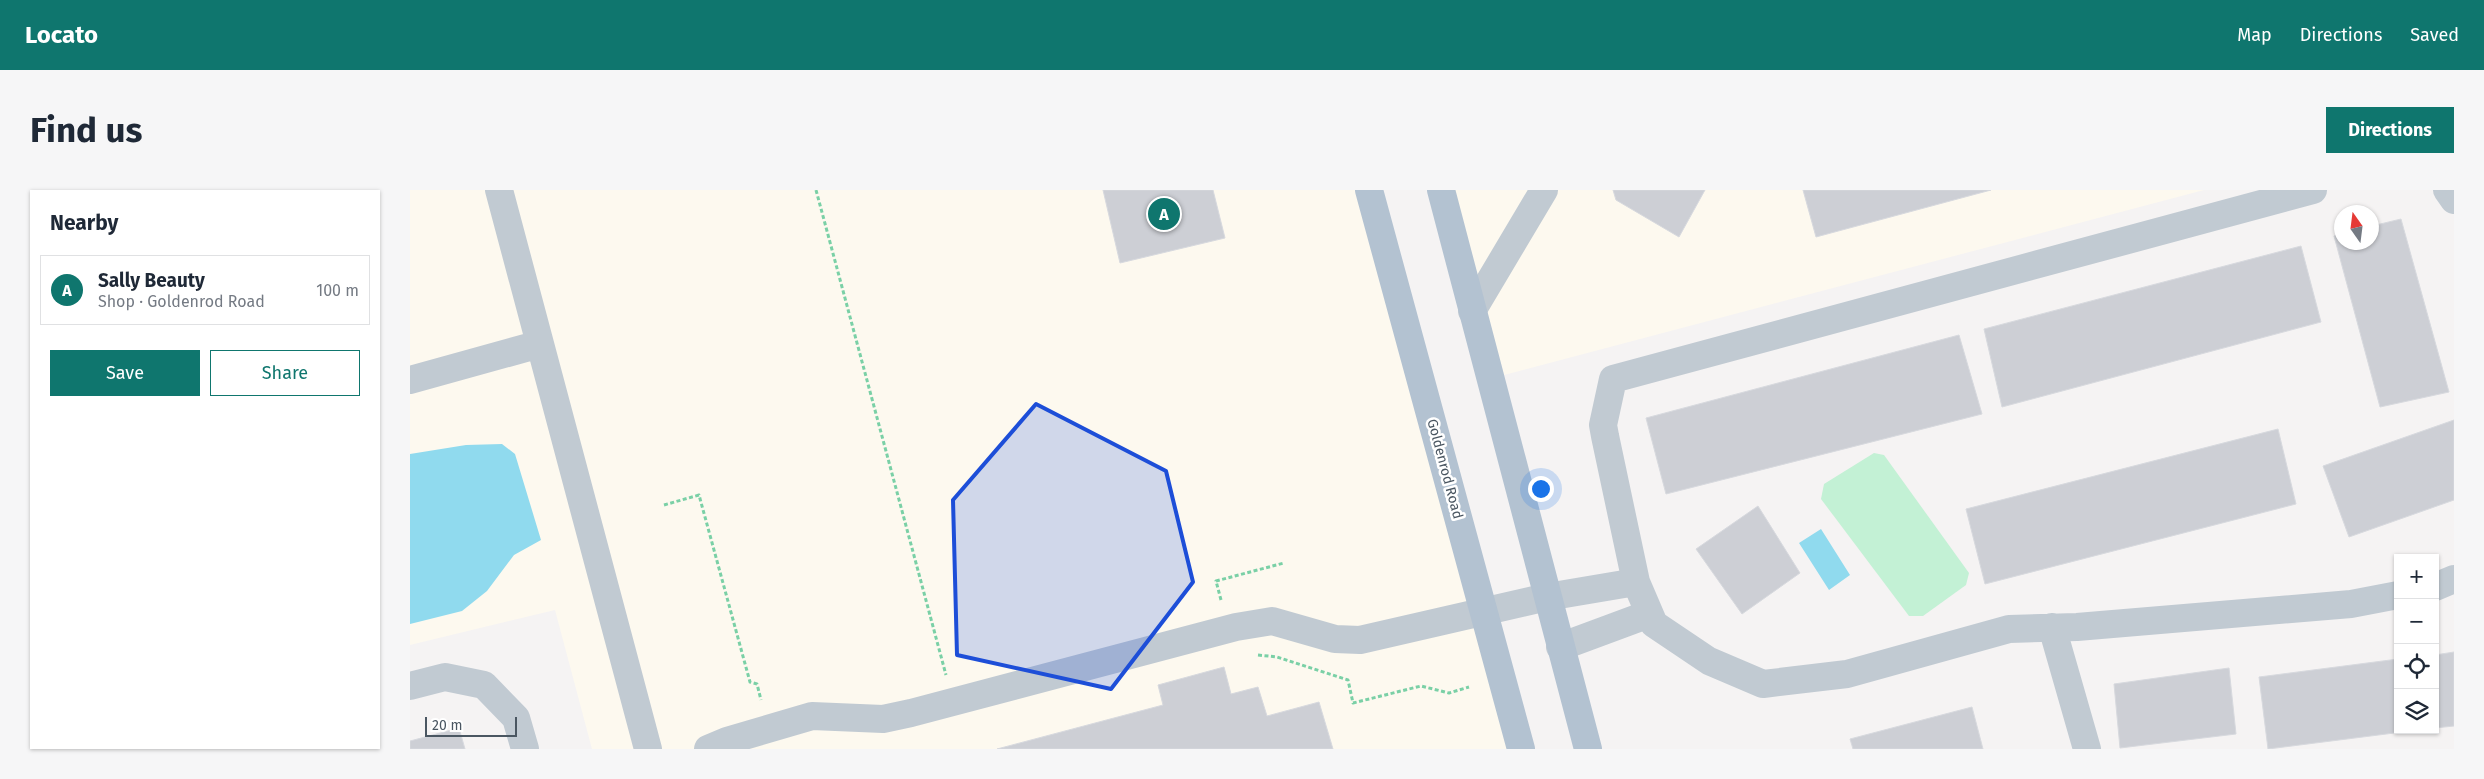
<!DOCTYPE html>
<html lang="en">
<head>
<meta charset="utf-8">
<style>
	:root { --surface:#fff; --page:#f6f6f7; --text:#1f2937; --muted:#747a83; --line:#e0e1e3; --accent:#0f766e }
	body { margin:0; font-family:"Fira Sans",sans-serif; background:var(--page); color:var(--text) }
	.controls { position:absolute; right:15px; bottom:15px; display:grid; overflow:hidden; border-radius:0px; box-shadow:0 1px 4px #0004 }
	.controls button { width:45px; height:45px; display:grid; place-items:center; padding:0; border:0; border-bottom:1px solid var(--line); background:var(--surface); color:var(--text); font:25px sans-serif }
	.compass { position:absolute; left:1924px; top:15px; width:45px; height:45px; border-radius:50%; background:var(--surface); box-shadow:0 1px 4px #0004; rotate:346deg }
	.scale { position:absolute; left:15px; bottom:12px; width:92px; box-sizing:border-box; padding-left:5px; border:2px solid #4a5661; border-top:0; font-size:14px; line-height:18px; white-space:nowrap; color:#4a5661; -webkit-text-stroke:4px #fff; paint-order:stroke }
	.you { position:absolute; left:1130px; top:298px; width:18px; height:18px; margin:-12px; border:4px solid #fff; border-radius:50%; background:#1a73e8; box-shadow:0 0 0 8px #1a73e833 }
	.badge { display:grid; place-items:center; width:32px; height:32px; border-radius:50%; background:var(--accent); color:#fff; font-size:16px; font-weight:700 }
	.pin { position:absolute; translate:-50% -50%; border:2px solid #fff; box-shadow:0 1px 5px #0006 }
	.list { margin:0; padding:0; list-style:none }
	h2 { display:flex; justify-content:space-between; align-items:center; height:65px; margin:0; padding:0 20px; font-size:21px }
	h2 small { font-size:16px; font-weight:400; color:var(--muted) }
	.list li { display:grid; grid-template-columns:32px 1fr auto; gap:15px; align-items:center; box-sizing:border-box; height:70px; margin:0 10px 10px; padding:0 10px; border:1px solid var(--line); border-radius:0px }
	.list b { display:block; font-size:19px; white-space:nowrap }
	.list p { margin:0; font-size:16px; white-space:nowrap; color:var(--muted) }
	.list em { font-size:16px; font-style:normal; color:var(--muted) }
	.actions { display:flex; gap:10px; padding:15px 20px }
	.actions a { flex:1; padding:11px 0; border:1px solid var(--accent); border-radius:0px; text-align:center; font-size:18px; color:var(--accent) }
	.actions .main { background:var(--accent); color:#fff }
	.icon { flex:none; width:28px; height:28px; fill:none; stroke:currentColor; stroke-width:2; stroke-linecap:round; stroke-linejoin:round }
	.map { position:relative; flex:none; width:2044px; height:559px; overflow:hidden; border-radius:0px }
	header { display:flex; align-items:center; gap:30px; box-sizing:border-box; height:70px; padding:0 25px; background:var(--accent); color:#fff }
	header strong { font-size:24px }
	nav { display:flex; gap:28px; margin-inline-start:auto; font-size:18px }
	.intro { display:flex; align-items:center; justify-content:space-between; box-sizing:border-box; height:120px; padding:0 30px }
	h1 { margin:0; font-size:35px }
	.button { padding:12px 22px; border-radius:0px; background:var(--accent); color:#fff; font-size:18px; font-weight:700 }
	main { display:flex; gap:30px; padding:0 30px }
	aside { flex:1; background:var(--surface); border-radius:0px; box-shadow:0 1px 4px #0004 }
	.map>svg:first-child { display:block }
	.commercial { fill:#fdf9ef }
	.green { fill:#c3f1d5 }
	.water { fill:#90daee }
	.building { fill:#cdcfd5; stroke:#d7d9de }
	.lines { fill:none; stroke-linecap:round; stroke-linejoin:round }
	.path { stroke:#7ad0a6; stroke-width:3; stroke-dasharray:4 2.5; stroke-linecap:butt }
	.minor { stroke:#c1cad2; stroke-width:28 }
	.major { stroke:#b3c2d1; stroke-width:28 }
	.marked { fill:#1d4ed8; fill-opacity:0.2; stroke:#1d4ed8; stroke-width:4; stroke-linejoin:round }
	.labels { text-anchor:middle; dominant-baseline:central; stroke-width:5; stroke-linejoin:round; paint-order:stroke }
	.street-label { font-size:14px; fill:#4a5661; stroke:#fff }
</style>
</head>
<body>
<header>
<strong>Locato</strong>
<nav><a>Map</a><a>Directions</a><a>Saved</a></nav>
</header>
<div class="intro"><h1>Find us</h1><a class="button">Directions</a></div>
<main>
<aside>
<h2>Nearby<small></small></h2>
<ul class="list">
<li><span class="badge">A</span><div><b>Sally Beauty</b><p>Shop · Goldenrod Road</p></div><em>100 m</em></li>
</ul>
<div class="actions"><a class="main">Save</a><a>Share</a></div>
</aside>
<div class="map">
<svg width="2044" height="559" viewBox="0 0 2044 559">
	<rect width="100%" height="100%" fill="#f5f3f3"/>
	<path class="commercial" d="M0 0H956L1105 559H182L145 420 0 455Z
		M1044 0H1794L1094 185Z"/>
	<path class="green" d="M1464 263 1474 265 1559 383 1556 395 1513 426H1499L1411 309 1414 294Z"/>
	<path class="water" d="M92 254 105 264 131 350 104 365 77 401 52 421 0 434V264L56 255Z
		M1411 339 1440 385 1419 400 1389 353Z"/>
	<path class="building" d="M693 0H803L815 48 710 73Z
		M1203 0H1295L1269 47 1206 10Z
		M1393 0H1581L1406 47Z
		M1991 29 2039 202 1970 217 1924 46 1932 44V52H1962V36Z
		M1891 56 1911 132 1592 217 1574 139Z
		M1549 145 1572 224 1256 304 1236 228Z
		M2044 230V310L1939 347 1913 276Z
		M1868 239 1886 314 1575 394 1556 319Z
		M1348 316 1390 383 1332 424 1286 359Z
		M2044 462V536L2025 538V465Z
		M1988 469V540H2008L1858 559 1849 487Z
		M814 477 821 504 848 497 857 526 909 512 923 559H587L753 515 748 495Z
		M1819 478 1826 544 1710 558 1704 494Z
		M1562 517 1573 559H1443L1440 549Z
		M49 538 55 559H0V551Z"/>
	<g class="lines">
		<path class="path" d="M406 0 536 485
			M254 315 289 305 340 492 347 494 351 510
			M811 410 806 391 874 373
			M848 465 867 467 938 490 943 513 1011 496 1039 503 1059 497"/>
		<path class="minor" d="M89 0 238 559
			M1903 0 1203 189 1193 235 1195 246 1226 392 1244 434 1299 471 1353 494 1437 484 1599 439 1667 437 1941 414 1988 405
			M2037 0 2044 10
			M1062 121 1134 0
			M0 190 130 154
			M2025 397 2044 389
			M1642 437 1677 559
			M1150 457 1239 424
			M0 496 35 487 74 495 106 528 115 559
			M298 559 317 551 402 526 473 529 501 523 826 437 862 431 925 449 950 450 1137 407 1226 392"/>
		<path class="major" d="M959 0 1111 559
			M1031 0 1178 559"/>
	</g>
	<path class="marked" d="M626 214 756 281 783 392 701 499 547 465 543 310Z"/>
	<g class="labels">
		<g class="street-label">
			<text transform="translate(1035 279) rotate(75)">Goldenrod Road</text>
		</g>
	</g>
</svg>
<div class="controls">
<button>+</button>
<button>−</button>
<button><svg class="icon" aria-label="locate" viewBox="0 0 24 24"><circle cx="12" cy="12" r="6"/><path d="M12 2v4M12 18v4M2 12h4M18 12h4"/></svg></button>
<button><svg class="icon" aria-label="layers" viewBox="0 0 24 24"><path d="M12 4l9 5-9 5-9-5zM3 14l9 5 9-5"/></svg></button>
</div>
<svg class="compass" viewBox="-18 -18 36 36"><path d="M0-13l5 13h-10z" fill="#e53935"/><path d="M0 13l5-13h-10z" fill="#747a83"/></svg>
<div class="scale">20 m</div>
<div class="you"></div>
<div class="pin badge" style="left:754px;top:24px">A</div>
</div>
</main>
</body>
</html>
